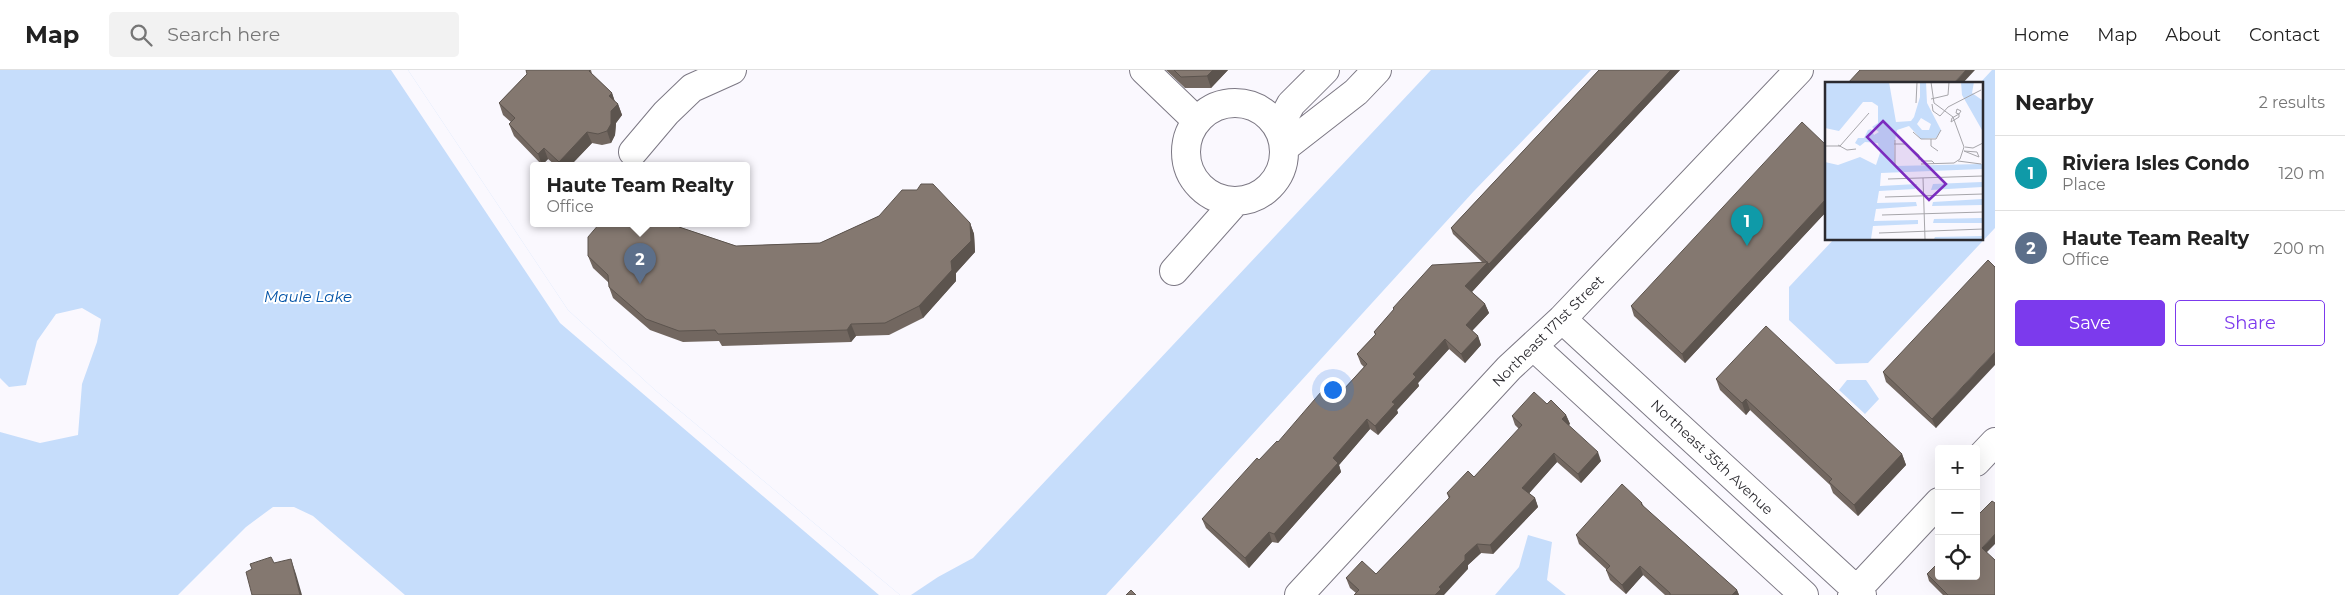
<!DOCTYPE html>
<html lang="en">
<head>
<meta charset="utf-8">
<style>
	:root { --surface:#fff; --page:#f2f2f2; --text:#222; --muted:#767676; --line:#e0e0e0; --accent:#7c3aed }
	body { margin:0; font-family:Montserrat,sans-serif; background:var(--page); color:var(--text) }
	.controls { position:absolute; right:15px; bottom:15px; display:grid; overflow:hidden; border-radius:5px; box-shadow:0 5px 20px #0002 }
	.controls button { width:45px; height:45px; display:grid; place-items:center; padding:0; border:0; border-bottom:1px solid var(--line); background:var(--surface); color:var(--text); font:25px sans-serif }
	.you { position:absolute; left:1332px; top:319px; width:18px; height:18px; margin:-12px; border:4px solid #fff; border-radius:50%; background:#1a73e8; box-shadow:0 0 0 8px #1a73e833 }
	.badge { display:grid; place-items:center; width:32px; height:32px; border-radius:50%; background:var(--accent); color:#fff; font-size:16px; font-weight:700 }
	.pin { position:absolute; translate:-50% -41px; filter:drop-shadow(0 1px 2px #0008) }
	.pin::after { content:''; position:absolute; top:26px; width:18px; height:15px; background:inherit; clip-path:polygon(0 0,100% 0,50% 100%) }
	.popup { position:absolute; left:530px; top:92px; width:220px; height:65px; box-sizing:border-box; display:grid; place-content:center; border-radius:5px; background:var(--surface); filter:drop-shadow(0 1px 4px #0005); font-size:16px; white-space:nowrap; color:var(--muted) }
	.popup b { font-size:19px; color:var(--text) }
	.popup::after { content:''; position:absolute; left:50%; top:100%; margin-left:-10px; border:10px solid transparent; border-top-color:var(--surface) }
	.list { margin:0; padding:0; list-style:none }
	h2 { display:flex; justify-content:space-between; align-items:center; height:65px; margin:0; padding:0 20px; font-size:21px }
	h2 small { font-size:16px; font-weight:400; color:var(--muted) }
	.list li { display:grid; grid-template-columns:32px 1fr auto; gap:15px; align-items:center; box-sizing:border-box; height:75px; padding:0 20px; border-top:1px solid var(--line) }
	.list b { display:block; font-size:19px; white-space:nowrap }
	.list p { margin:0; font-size:16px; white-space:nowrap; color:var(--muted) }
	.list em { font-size:16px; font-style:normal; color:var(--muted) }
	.actions { display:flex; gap:10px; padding:15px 20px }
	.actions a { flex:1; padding:11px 0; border:1px solid var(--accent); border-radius:5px; text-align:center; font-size:18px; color:var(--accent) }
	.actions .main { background:var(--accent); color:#fff }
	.icon { flex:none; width:28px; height:28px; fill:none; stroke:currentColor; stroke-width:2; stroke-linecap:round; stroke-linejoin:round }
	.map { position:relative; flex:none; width:1995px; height:525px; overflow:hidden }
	header { display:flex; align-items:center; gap:30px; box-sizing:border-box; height:70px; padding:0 25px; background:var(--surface); border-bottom:1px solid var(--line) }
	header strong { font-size:24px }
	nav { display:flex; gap:28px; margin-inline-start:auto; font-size:18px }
	.search { width:350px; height:45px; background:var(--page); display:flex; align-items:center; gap:12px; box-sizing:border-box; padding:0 18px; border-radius:5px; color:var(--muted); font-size:19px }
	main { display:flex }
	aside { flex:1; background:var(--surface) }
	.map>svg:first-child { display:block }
	.water { fill:#c6ddfb }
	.pier { fill:#faf8fe }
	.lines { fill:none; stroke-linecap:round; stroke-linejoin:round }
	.minor-casing { stroke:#7c7884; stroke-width:30 }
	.minor { stroke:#fff; stroke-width:28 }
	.wall { fill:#726760 }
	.shaded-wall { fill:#5c544e }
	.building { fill:#847870; stroke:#5c544e }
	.labels { text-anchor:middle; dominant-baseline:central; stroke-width:4; stroke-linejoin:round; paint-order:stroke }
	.street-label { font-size:14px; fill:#2b2a2f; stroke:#fff }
	.water-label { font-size:15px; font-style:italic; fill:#0353a7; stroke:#fff }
	.inset-road { fill:none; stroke:#a7a6ab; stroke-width:1 }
	.view { fill:#7b2cbf; fill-opacity:0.15; stroke:#7b2cbf; stroke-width:2.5 }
	.inset-edge { fill:none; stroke:#2b2a2f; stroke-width:2.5 }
</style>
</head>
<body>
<header>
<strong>Map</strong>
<div class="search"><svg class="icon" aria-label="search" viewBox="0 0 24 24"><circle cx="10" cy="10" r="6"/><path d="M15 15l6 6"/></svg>Search here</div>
<nav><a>Home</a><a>Map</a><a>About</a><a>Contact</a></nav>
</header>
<main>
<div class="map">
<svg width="1995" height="525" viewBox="0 0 1995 525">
	<rect width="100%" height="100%" fill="#faf8fe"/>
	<path class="water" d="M0 0H408L568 240 655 320 900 525H405L313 446 294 437H273L246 457 178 525H0V362L40 373 78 365 82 314 97 272 101 249 82 238 56 244 37 271 26 315 9 317 0 308Z
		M1431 0H1591L1474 121 1106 525H911L938 507 973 488Z
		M1992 0H1995V158L1868 293 1836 294 1789 250V217L1834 169H1981V14H1979Z
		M1847 310H1866L1879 329 1865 344 1839 320Z
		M1528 465 1552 472 1547 510 1566 525H1495L1519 497Z"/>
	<path class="pier" d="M391 0H408L568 240 655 320 900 525H879L560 253Z"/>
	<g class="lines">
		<g class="minor-casing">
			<path id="minor" d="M1144 0 1197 51
				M1186 82a49 49 0 1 1 98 0a49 49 0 1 1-98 0Z
				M1278 58 1291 34 1325 0
				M1284 78 1356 22 1377 0
				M633 82 666 43 692 18 732 0
				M1174 201 1236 131
				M1562 249 1862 525
				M1533 276 1804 525
				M1976 392 1995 372
				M1299 525 1509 298 1562 249 1799 0
				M1852 525 1939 432"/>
		</g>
		<use href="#minor" class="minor"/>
	</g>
	<path class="wall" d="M591 0 592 4 612 23 615 32 618 34 622 45 616 53 615 65 611 73 602 75 592 73 571 95H555L548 89 542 95 514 66 509 54 511 52 503 45 499 33 527 4Z
		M1166 0H1228L1211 18H1185Z
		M1599 0H1680L1491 201V200V201L1472 222 1485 234 1489 243 1472 261 1478 266 1481 275 1465 293 1449 279 1418 313 1419 316 1397 340 1398 343 1378 365 1370 359 1339 395 1341 402 1278 473 1272 472 1249 498 1206 458 1202 449 1278 372 1332 332 1364 297 1361 294 1357 284 1375 265 1374 262 1394 240 1393 238 1482 192 1453 164 1451 158Z
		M1826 75V142L1685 293 1634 246 1631 236Z
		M879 146 970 153 974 164 975 182 956 203V211L923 248 889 265 856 266 851 272 722 276 719 271 683 272 650 260 613 228 609 217V213L593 198 588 186 679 157 736 176 820 173Z
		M1995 197 1936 358 1886 312 1883 302Z
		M1716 309 1902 384 1906 395 1858 446 1833 423 1830 415 1750 340 1746 345 1720 320Z
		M1547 334 1566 345 1570 354 1568 355 1601 391 1581 413 1557 392 1529 423 1535 428 1538 437 1493 484 1481 483 1468 495V499L1356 523 1350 518 1346 508 1376 504 1449 429 1447 423 1474 407 1519 359 1515 355 1512 346Z
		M1642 433 1644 437 1737 520 1739 525H1665L1643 505 1626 524 1610 510 1606 500H1607L1579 474 1576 465Z
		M1987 482 1995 525H1943L1929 511 1927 504Z"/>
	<path class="shaded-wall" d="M1213 0H1228L1211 18 1207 6Z
		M1671 0H1680L1491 201 1489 194Z
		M1966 0H1975L1962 14H1953Z
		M612 23 616 35 609 26Z
		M618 34 622 45 616 53 615 65 611 73 607 61 611 41Z
		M587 62 592 73 571 95H560L559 92Z
		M544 78 548 89 542 95 538 84Z
		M1826 129V142L1685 293 1682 284Z
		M970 153 974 164 975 182 956 203V211L923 248 919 236Z
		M1488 192 1491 201 1469 225 1465 216Z
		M1485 234 1489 243 1469 264 1466 255Z
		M851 254 856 266 851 272 847 260Z
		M1478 266 1481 275 1465 293 1461 284Z
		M1445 269 1449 279 1418 313 1419 316 1397 340 1398 343 1378 365 1375 356 1413 304Z
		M1995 282V295L1936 358 1932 349Z
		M1746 329 1750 340 1746 345 1742 333Z
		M1566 345 1570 354 1565 359 1562 349Z
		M1367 349 1370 359 1339 395 1341 402 1278 473 1274 464 1333 388Z
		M1598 382 1601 391 1581 413 1578 404Z
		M1554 383 1557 392 1526 427 1522 418Z
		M1902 384 1906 395 1858 446 1854 435Z
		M1535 428 1538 437 1493 484 1490 475Z
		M1269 462 1272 472 1249 498 1245 488Z
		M1995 464V474L1985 484 1982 478Z
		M1477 474 1481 483 1468 495V499L1444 525H1435L1439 517 1465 485Z
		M291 489 296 504 302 525H300Z
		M1640 496 1643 505 1626 524 1622 515Z
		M1737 520 1739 525H1732Z"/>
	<path class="building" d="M526 0H590L589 1 612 23 609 26 618 34 611 41V54L607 61 598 64 587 62 559 92 544 78 538 84 509 54 515 48 499 33 527 4Z
		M1174 0H1213L1207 6 1181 7Z
		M1599 0H1671L1489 194 1451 158Z
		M1860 0H1966L1953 14H1847Z
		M1802 52 1826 75V129L1682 284 1631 236Z
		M921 114H933L970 153 971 171 951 191 952 200 919 236 885 253 851 254 847 260 718 264 715 260 679 261 646 249 609 217 608 205 588 186V167L600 153H675L679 157 736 176 820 173 879 146 902 120H917Z
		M1988 190 1995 197V282L1932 349 1883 302Z
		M1488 192 1465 216 1485 234 1466 255 1478 266 1461 284 1445 269 1413 304 1416 307 1392 332 1395 334 1375 356 1367 349 1333 388 1338 393 1274 464 1269 462 1245 488 1202 449 1257 388 1259 390 1277 371 1278 372 1321 322 1332 332 1367 294 1357 284 1376 264 1374 262 1394 239 1393 238 1432 195Z
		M1766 256 1902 384 1854 435 1829 412 1832 409 1746 329 1742 333 1716 309Z
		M1534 322 1547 334 1551 330 1566 345 1562 349 1598 382 1578 404 1554 383 1522 418 1535 428 1490 475 1477 474 1465 485V490L1439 517 1441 519 1435 525H1354L1359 520 1346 508 1362 491 1376 504 1450 427 1447 423 1468 401 1474 407 1522 355 1512 346Z
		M1622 414 1642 433 1641 434 1737 520 1732 525H1670V523L1640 496 1622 515 1606 500 1610 496 1576 465Z
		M1992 431 1995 433V464L1982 478 1995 490V525H1948L1927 504 1939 492V506H1976V447Z
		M271 487 274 493 291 489 300 525H252L246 502 252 499 250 494Z
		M1131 520 1136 525H1126Z"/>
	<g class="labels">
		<g class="street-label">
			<text transform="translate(1548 261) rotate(-45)">Northeast 171st Street</text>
			<text transform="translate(1712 387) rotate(43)">Northeast 35th Avenue</text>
		</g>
		<g class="water-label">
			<text x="308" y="226">Maule Lake</text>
		</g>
	</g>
	<g transform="translate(1825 12)">
		<rect width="158" height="158" fill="#faf8fe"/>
		<path d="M0 0H64L71 40 86 39 89 35 95 15V0H101L102 21 116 48 111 56 96 57 84 44 72 48 69 64 70 84 157 82V87L56 91 55 104 92 102 90 107 54 109 52 121 91 120 92 124 51 127 49 139 93 138V142L48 144 46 157H0V80L13 83 35 75 51 83 55 71 53 61 40 60 35 64 30 61 33 56H39L43 48 46 47 49 53 54 50 47 45 53 41V24L47 20H38L14 49 0 46ZM96 36 106 42 104 48H97L92 42ZM136 0H149L147 11 157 18V48L137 13ZM157 100V105L106 108 108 102ZM157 117V123L107 124 108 120ZM157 136V141H108L109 137ZM157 154V157H109L110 155Z" fill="#c6ddfb" fill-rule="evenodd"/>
		<path class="inset-road" d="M106 17 123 13 124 0M91 21 92 0M107 22 108 29 115 34 123 25 156 8M132 27 136 29 134 32 131 31ZM134 32V35L126 40 127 36ZM88 50 96 57H111L116 48M106 57V64L113 69M70 58V84M69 62H81L94 73V78M13 63 22 68 31 67M0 64H15L44 31M140 65 148 66 158 61M139 69 154 75 152 70 139 69M96 79H107L110 82M133 79 156 82M96 82 129 81 135 77 139 65 128 35 109 21 106 0M98 96 100 157M63 97 158 94M60 115 158 112M57 133 158 130M54 151 158 147"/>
		<path class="view" d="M58 39 121 102 104 118 42 55Z"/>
		<rect width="158" height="158" class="inset-edge"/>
	</g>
</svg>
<div class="controls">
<button>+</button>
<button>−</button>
<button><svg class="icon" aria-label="locate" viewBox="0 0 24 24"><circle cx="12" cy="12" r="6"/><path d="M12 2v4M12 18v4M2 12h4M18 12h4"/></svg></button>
</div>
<div class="you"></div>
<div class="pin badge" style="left:1747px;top:176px;background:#0f9aa8">1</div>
<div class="pin badge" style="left:640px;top:214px;background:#5c6f8a">2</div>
<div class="popup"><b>Haute Team Realty</b>Office</div>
</div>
<aside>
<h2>Nearby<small>2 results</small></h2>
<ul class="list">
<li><span class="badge" style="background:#0f9aa8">1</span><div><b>Riviera Isles Condo</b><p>Place</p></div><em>120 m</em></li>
<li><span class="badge" style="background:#5c6f8a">2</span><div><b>Haute Team Realty</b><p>Office</p></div><em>200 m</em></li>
</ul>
<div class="actions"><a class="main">Save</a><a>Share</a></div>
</aside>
</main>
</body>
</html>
